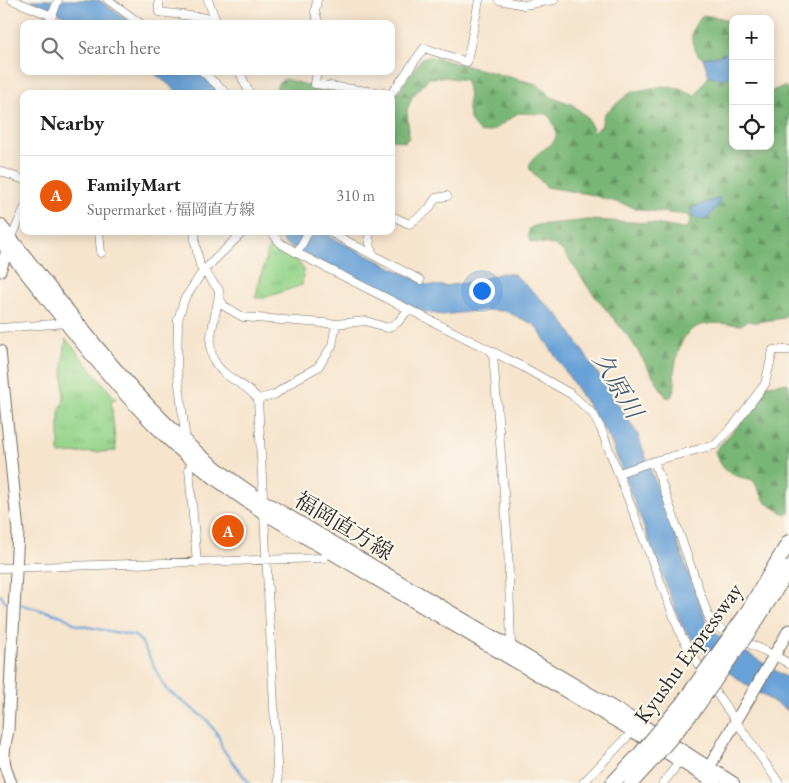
<!DOCTYPE html>
<html lang="en">
<head>
<meta charset="utf-8">
<style>
	:root { --surface:#fff; --page:#f6f6f6; --text:#202124; --muted:#757577; --line:#e0e0e0; --accent:#ea580c }
	body { margin:0; font-family:"EB Garamond","Noto Serif JP",serif; background:var(--page); color:var(--text) }
	.controls { position:absolute; right:15px; top:15px; display:grid; overflow:hidden; border-radius:10px; box-shadow:0 2px 12px #0003 }
	.controls button { width:45px; height:45px; display:grid; place-items:center; padding:0; border:0; border-bottom:1px solid var(--line); background:var(--surface); color:var(--text); font:25px sans-serif }
	.you { position:absolute; left:481px; top:290px; width:18px; height:18px; margin:-12px; border:4px solid #fff; border-radius:50%; background:#1a73e8; box-shadow:0 0 0 8px #1a73e833 }
	.badge { display:grid; place-items:center; width:32px; height:32px; border-radius:50%; background:var(--accent); color:#fff; font-size:16px; font-weight:700 }
	.pin { position:absolute; translate:-50% -50%; border:2px solid #fff; box-shadow:0 1px 5px #0006 }
	.list { margin:0; padding:0; list-style:none }
	h2 { display:flex; justify-content:space-between; align-items:center; height:65px; margin:0; padding:0 20px; font-size:21px }
	h2 small { font-size:16px; font-weight:400; color:var(--muted) }
	.list li { display:grid; grid-template-columns:32px 1fr auto; gap:15px; align-items:center; box-sizing:border-box; height:80px; padding:0 20px; border-top:1px solid var(--line) }
	.list b { display:block; font-size:19px; white-space:nowrap }
	.list p { margin:0; font-size:16px; white-space:nowrap; color:var(--muted) }
	.list em { font-size:16px; font-style:normal; color:var(--muted) }
	.icon { flex:none; width:28px; height:28px; fill:none; stroke:currentColor; stroke-width:2; stroke-linecap:round; stroke-linejoin:round }
	.map { position:relative; flex:none; width:789px; height:783px; overflow:hidden }
	.search { position:absolute; background:var(--surface); box-shadow:0 2px 12px #0003; left:20px; top:20px; width:375px; height:55px; display:flex; align-items:center; gap:12px; box-sizing:border-box; padding:0 18px; border-radius:10px; color:var(--muted); font-size:19px }
	.panel { position:absolute; background:var(--surface); box-shadow:0 2px 12px #0003; left:20px; top:90px; width:375px; height:145px; border-radius:10px }
	.map>svg:first-child { display:block }
	.forest { fill:url(#forest-firs); stroke:#527050 }
	.park { fill:url(#park-tufts); stroke:#60805a }
	.water { fill:#68a1d7; stroke:#4a6681 }
	.lines { fill:none; stroke-linecap:round; stroke-linejoin:round }
	.stream { stroke:#68a1d7; stroke-width:2.5 }
	.street-casing { stroke:#726c63; stroke-width:9 }
	.secondary-casing { stroke:#726c63; stroke-width:13 }
	.primary-casing { stroke:#726c63; stroke-width:14 }
	.highway-casing { stroke:#726c63; stroke-width:16 }
	.street { stroke:#fff; stroke-width:8 }
	.secondary { stroke:#fff; stroke-width:11 }
	.primary { stroke:#fff; stroke-width:12 }
	.highway { stroke:#fff; stroke-width:14 }
	.highway-bridge-casing { stroke:#726c63; stroke-width:16; stroke-linecap:butt }
	.highway-bridge { stroke:#fff; stroke-width:14 }
	.labels { text-anchor:middle; dominant-baseline:central; stroke-width:4.5; stroke-linejoin:round; paint-order:stroke }
	.street-label { font-size:22px; fill:#2b2b2b; stroke:#fbf7ec }
	.water-label { font-size:24px; font-style:italic; fill:#435a70; stroke:#fbf7ec }
</style>
</head>
<body>
<div class="map">
<svg width="789" height="783" viewBox="0 0 789 783">
	<defs>
		<pattern id="forest-firs" width="22" height="20" patternUnits="userSpaceOnUse" patternTransform="scale(1.25)"><rect width="22" height="20" fill="#78b676"/><path d="M5 1l3.5 6h-7zM16 11l3.5 6h-7z" fill="#639461"/></pattern>
		<pattern id="park-tufts" width="24" height="20" patternUnits="userSpaceOnUse" patternTransform="scale(1.25)"><rect width="24" height="20" fill="#95d48a"/><path d="M3 7l-1-3M5 7V3M7 7l1-3M15 17l-1-3M17 17v-4M19 17l1-3" fill="none" stroke="#81b677"/></pattern>
	</defs>
	<rect width="100%" height="100%" fill="#fbf7ec"/>
	<filter id="ink" filterUnits="userSpaceOnUse"><feTurbulence type="fractalNoise" baseFrequency=".02" numOctaves="2"/><feDisplacementMap in="SourceGraphic" scale="10" xChannelSelector="R" yChannelSelector="G"/><feConvolveMatrix kernelMatrix="1 2 1 2 8 2 1 2 1" color-interpolation-filters="sRGB"/></filter>
	<filter id="wash" filterUnits="userSpaceOnUse"><feTurbulence type="fractalNoise" baseFrequency=".0096" numOctaves="4" result="noise"/><feDisplacementMap in="SourceGraphic" scale="20" xChannelSelector="R" yChannelSelector="G"/><feGaussianBlur stdDeviation="1.12" result="paint"/><feColorMatrix in="noise" values="0 0 0 0 0 0 0 0 0 0 0 0 0 0 0 0 0 1.4 0 .05"/><feComposite in="paint" operator="in"/></filter>
	<g filter="url(#wash)">
		<rect width="100%" height="100%" fill="#f6e4cc"/>
		<path class="forest" d="M703 15 722 18 733 25V51C723 55 708 60 699 56 688 41 690 28 703 15Z
			M428 56 537 84 551 97 572 104 586 116 594 131 601 127 604 114 631 92 663 86 680 88 695 96 709 76 724 79 733 75V146H770V92L784 86 789 90V306L784 318 756 322 747 321 741 325C701 321 682 321 675 367 672 380 679 382 671 397H666L631 340 590 290 564 252 555 245 530 242 528 235 530 228 537 225 589 220 650 223 683 229 689 226 690 220 687 215 643 210 589 194 546 187 529 168C533 143 573 151 548 114L518 113 494 130 481 133C458 113 475 101 465 80L443 77 429 78 412 97 407 110 409 138 405 142 391 139V97L396 95 422 58Z
			M285 79 325 90 358 94H275L278 83Z
			M783 383 789 384V513L785 514 766 503 753 480C733 476 722 473 715 452L718 447 738 426 767 385Z"/>
		<path class="park" d="M270 243 298 262 304 270 302 285 264 298H255Z
			M66 339 116 399 111 400 116 451 59 454V412L64 400 63 363Z"/>
		<path class="water" d="M31 0H99L133 24H82Z
			M733 51V75L724 79 709 76 703 58 718 56Z
			M151 71H198L223 94H181Z
			M720 198 718 205 706 220 692 217 691 208Z
			M273 231H319L427 285 445 286 476 281 502 273 514 274 561 318 637 433 707 623 716 634 789 679V711C750 688 708 663 682 626L610 439 535 325 505 311 484 310 442 315 415 310 285 244Z"/>
		<g class="lines">
			<path class="stream" d="M0 595 5 601 11 602
				M19 604 62 616 77 625 135 636 141 641 166 689 207 720 219 737 222 748 249 783"/>
		</g>
	</g>
	<g filter="url(#ink)">
		<g class="lines">
			<g class="street-casing">
				<path id="street" d="M12 0 52 16 49 24
					M108 0 141 24
					M159 0V12L215 19
					M208 0 217 24
					M317 0 315 12 319 24
					M499 0 524 5 554 0
					M52 16 58 0
					M202 71 227 94
					M239 71 250 94
					M317 71 315 84 390 94
					M391 94 424 48 467 62 479 0
					M0 171 24 180
					M392 216 409 224 428 210 436 198 447 196
					M99 231 101 253
					M195 231V242L200 266 219 290C219 315 198 350 222 371 234 382 248 386 258 399L278 783
					M271 231 280 243 297 253 523 367 571 394 593 414 601 429 681 635 704 675
					M328 231 420 280
					M368 231 372 254
					M11 239 24 209
					M297 253 309 231
					M219 297 224 306 243 317 336 324 366 321 388 328 398 322 408 310
					M0 328 67 323
					M493 354 508 544 511 648
					M258 399 274 395 298 378 318 367 332 346 336 324
					M186 442 177 368 178 320 184 300 203 271 244 231
					M654 461 710 621C732 641 765 647 789 664
					M194 462 189 468 197 563
					M619 473 654 461 715 445 735 424 765 384 773 350H789
					M0 568 324 558 329 551
					M710 684 779 783
					M583 783 633 731
					M663 783 674 769 678 760"/>
			</g>
			<g class="secondary-casing">
				<path id="secondary" d="M0 271 10 242
					M0 351 18 532 8 730C3 755 1 759 11 783
					M704 776 789 630"/>
			</g>
			<g class="primary-casing">
				<path id="primary" d="M0 225C60 298 115 377 185 441 209 464 236 483 263 501L639 723 733 783
					M0 241C54 306 104 377 165 436 195 466 229 490 264 513L633 731 715 783"/>
			</g>
			<g class="highway-casing">
				<path id="highway" d="M745 616 789 542
					M756 621 789 568
					M613 783 641 753
					M631 783 651 761"/>
			</g>
			<use href="#street" class="street"/>
			<use href="#secondary" class="secondary"/>
			<use href="#primary" class="primary"/>
			<use href="#highway" class="highway"/>
			<g class="highway-bridge-casing">
				<path id="highway-bridge" d="M641 753 682 704 745 616
					M651 761 695 709 756 621"/>
			</g>
			<use href="#highway-bridge" class="highway-bridge"/>
		</g>
	</g>
	<g class="labels">
		<g class="street-label">
			<text transform="translate(344 526) rotate(31)">福岡直方線</text>
			<text transform="translate(688 653) rotate(-54)">Kyushu Expressway</text>
		</g>
		<g class="water-label">
			<text transform="translate(618 385) rotate(59)">久原川</text>
		</g>
	</g>
</svg>
<div class="controls">
<button>+</button>
<button>−</button>
<button><svg class="icon" aria-label="locate" viewBox="0 0 24 24"><circle cx="12" cy="12" r="6"/><path d="M12 2v4M12 18v4M2 12h4M18 12h4"/></svg></button>
</div>
<div class="you"></div>
<div class="pin badge" style="left:228px;top:531px">A</div>
<div class="search"><svg class="icon" aria-label="search" viewBox="0 0 24 24"><circle cx="10" cy="10" r="6"/><path d="M15 15l6 6"/></svg>Search here</div>
<section class="panel">
<h2>Nearby<small></small></h2>
<ul class="list">
<li><span class="badge">A</span><div><b>FamilyMart</b><p>Supermarket · 福岡直方線</p></div><em>310 m</em></li>
</ul>
</section>
</div>
</body>
</html>
